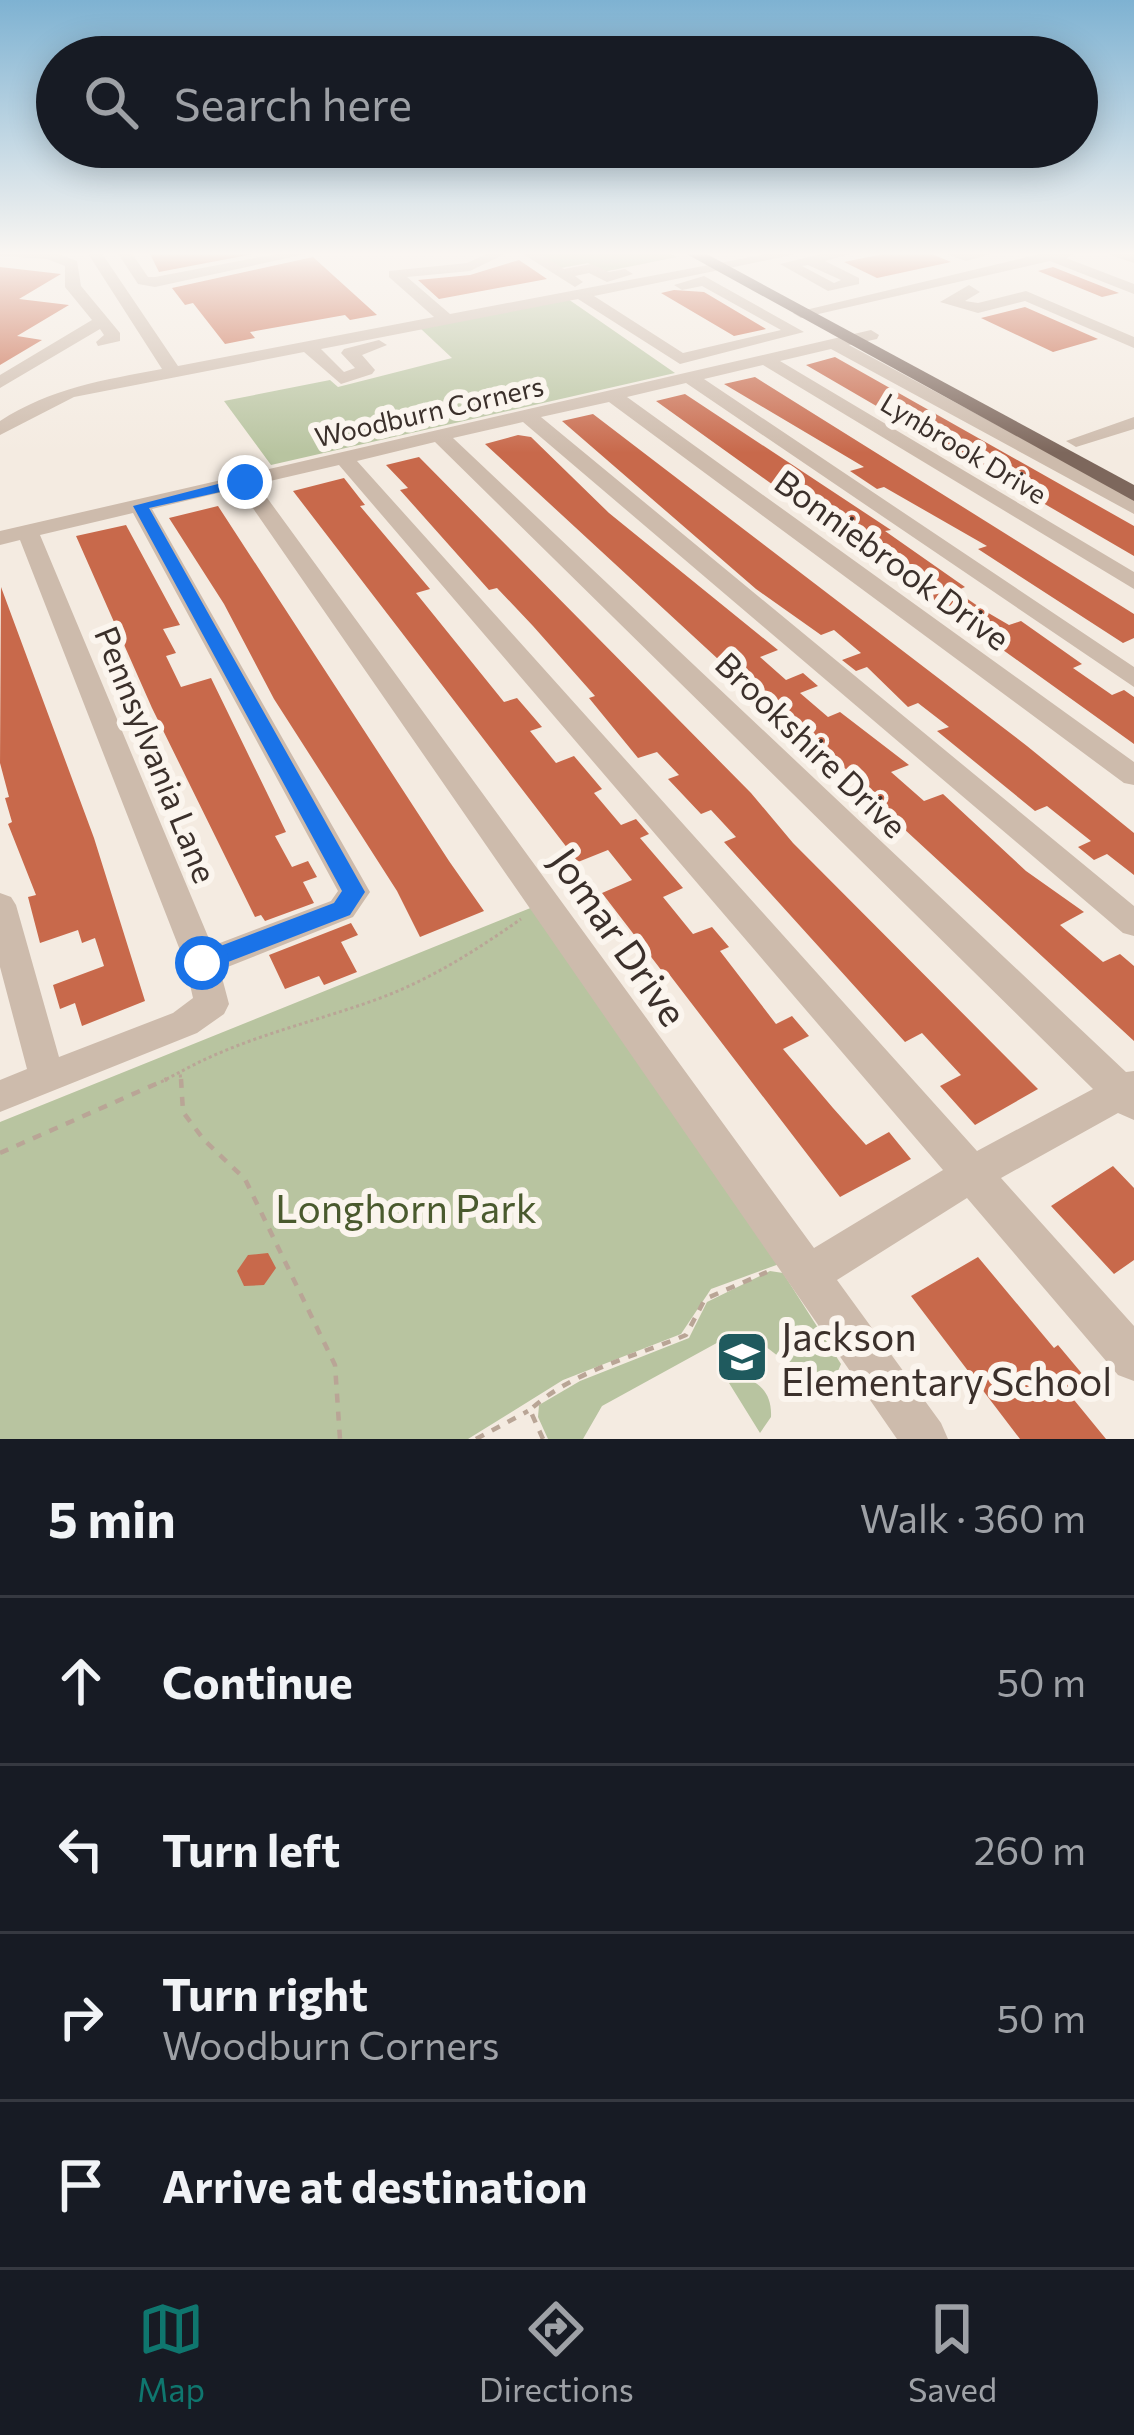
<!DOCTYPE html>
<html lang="en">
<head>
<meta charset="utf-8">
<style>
	:root { --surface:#171b24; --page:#242831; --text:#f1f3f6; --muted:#9ea1a6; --line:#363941; --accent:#0f766e }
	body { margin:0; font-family:Commissioner,sans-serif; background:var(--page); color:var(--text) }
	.stop { position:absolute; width:36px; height:36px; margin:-27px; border:9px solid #1a73e8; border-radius:50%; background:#fff }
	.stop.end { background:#1a73e8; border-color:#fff; box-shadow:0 3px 12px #0008 }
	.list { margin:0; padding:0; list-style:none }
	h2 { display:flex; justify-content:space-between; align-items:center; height:156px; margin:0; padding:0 48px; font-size:51px }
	h2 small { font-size:39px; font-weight:400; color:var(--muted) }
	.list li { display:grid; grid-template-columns:78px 1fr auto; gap:36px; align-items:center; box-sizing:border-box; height:168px; padding:0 48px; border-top:3px solid var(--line) }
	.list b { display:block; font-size:45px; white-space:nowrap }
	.list p { margin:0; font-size:39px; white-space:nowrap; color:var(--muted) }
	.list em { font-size:39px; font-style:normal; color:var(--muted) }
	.icon { flex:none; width:66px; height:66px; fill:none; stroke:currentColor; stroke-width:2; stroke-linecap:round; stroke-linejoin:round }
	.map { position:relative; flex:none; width:1134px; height:1439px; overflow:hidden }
	.search { position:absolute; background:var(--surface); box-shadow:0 6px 30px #0003; left:36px; right:36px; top:36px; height:132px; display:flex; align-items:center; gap:30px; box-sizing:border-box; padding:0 42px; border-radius:66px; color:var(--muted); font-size:45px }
	.sheet { height:828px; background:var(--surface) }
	nav { display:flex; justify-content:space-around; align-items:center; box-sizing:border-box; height:168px; border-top:3px solid var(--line); background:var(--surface); font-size:33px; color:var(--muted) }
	nav a { display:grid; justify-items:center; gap:6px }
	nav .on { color:var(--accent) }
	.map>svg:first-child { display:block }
	.green { fill:#b8c4a0 }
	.building { fill:#c8694b }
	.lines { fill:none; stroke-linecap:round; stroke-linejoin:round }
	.path-far1 { stroke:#b9a596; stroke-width:3; stroke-dasharray:3 3; stroke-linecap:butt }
	.path { stroke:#b9a596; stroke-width:4.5; stroke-dasharray:9 9; stroke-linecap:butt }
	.minor { fill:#cdbbac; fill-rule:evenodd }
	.major { fill:#7d675c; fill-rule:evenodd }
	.route { fill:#1a73e8 }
	.labels { text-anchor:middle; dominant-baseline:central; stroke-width:12; stroke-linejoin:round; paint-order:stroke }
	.far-street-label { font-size:27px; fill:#3b302b; stroke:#fbf5ee }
	.street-label { font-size:33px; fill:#3b302b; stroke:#fbf5ee }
	.near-street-label { font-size:39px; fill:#3b302b; stroke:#fbf5ee }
	.near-park-label { font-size:39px; fill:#4a5a2e; stroke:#fbf5ee }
	.near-poi-label { font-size:39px; fill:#3b302b; stroke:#fbf5ee; text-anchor:start }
</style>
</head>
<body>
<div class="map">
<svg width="1134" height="1439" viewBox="0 0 1134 1439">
	<rect width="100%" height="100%" fill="#f4ebe1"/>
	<path class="green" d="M536 252H667L677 257 603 272 588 263 561 268Z
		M568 299 675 373 271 465 224 401 330 380 338 387 452 358 420 328Z
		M533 907 782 1263 711 1289 681 1334 563 1380 468 1439H0V1122Z
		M770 1271 783 1273 841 1364 831 1387 814 1384 765 1346 724 1339 602 1406 583 1439H548L538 1417 539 1405 580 1381 689 1338 707 1302Z
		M741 1376C762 1383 772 1395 771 1417L760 1433 729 1383Z"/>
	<path class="building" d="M149 252H264L159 272Z
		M927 252 951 262 877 278 844 262 893 252Z
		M313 257 377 315 350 320 345 315 250 332 255 338 225 344 193 303 185 305 172 288Z
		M519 260 547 279 439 299 418 280 470 275Z
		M0 267 61 274 19 299 69 305 17 336 42 340 0 365Z
		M1053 267 1119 293 1102 297 1038 271Z
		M674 290 704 292 766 329 734 336 661 293Z
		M1025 307 1098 339 1053 352 981 318Z
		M835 357 1134 526V556L806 365Z
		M755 377 1134 614V638L1123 643 978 549 987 546 884 487 877 489 850 471 864 467 724 384Z
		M685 394 891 530 885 531 965 587 956 591 985 611 1009 625 1021 621 1082 664 1073 668 1112 695 1124 690 1134 697V744L656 401Z
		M593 414 1027 746 1134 833V875L1107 854 1094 860 1078 847 1091 841 1047 806 1035 811 937 731 949 727 918 703 908 707 867 667 856 671 842 660 861 653 834 630 821 635 756 589 562 421Z
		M518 435 531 437 609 513 778 650 760 657 786 680 803 673 818 686 800 693 828 717 840 712 909 765 891 772 924 801 943 794 1026 871 1084 912 1060 925 1103 962 1120 954 1134 966V1041L890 816 895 814 837 761 832 762 795 730 485 444Z
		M419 457 751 793 793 843 1038 1089 975 1125 940 1086 961 1075 922 1033 905 1042 724 842 736 837 711 810 701 814 668 779 679 775 657 752 638 758 589 698 595 696 533 626 497 588 489 590 400 490 408 488 386 465Z
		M344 478 365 505 360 506 430 589 416 593 504 702 517 698 542 727 530 731 556 763 574 756 602 789 594 793 621 825 636 819 649 834 640 838 683 888 663 897 693 934 712 927 729 947 720 951 776 1024 792 1016 809 1036 783 1049 833 1108 866 1145 889 1132 911 1159 840 1197 669 974 665 975 602 893 632 880 608 850 578 862 293 491Z
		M218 506 449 861 484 911 420 937 397 891 274 699 224 604 169 518Z
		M126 525 180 625 163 629 176 653 166 656 181 687 211 678 286 832 275 836 292 867 308 861 317 877 303 882 314 903 265 921 261 915 255 917 152 708 76 536Z
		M1 587 94 838 145 1001 82 1026 75 1003 60 1009 53 985 104 966 95 938 82 943 78 930 40 943 28 897 36 895 8 824 12 822 5 798 9 797 0 763Z
		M351 923 358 935 341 942 357 972 324 985 319 976 285 989 269 955Z
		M1113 1166 1134 1188V1260L1114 1274 1051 1206Z
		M268 1253 276 1268 264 1285 244 1286 237 1271 248 1255Z
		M978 1257 1054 1348 1058 1345 1089 1382 1070 1395 1106 1439H1020L911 1296Z"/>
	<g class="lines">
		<path class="path-far1" d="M182 1071C246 1036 316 1022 383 997 433 978 478 949 521 919
			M161 1082 180 1072 181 1082"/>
		<path class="path" d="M181 1079 183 1112 204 1140 245 1179 335 1365 340 1439
			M0 1153 167 1079
			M476 1439 528 1411
			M543 1439 530 1410C572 1371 634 1357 686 1335L705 1299 767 1272"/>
		<path class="minor" d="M0 252H54L77 261 81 286 120 333V341L98 346 96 342 104 335 100 329 0 388V375L92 320 65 287V266L47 259 0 256Z
			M87 252H101L178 366 434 317 389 277V271L467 263 491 252H509L470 271 407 277 450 314 777 252H806L594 296 683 353 781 330 702 286 682 290 674 285 704 276 804 332 680 364 578 299 321 349 344 372 355 368 341 353 344 349 379 340 387 345 362 355 375 370 372 374 341 384 304 352 74 397 0 435V421C51 388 103 380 162 369Z
			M117 252H131L148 277H155L287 252H315L155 287 138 284Z
			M520 252H537L564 269 591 264 609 272 625 269 633 274 607 282 589 273 575 276 583 282 575 287Z
			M829 252H858L825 261 859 278V284L828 291 780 264ZM808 265 841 280 834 283 802 266Z
			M940 252H999L966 261Z
			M1048 252H1079L1066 258 1134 284V294L1050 261 801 318 793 313Z
			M1108 252 1134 254V263L1110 255Z
			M969 285 980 292 965 301 978 303 1026 291 1134 337V348L1025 301 978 313 940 302Z
			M871 330 879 335 877 339 849 345 1134 499V514L831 349 780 361 1134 572V589L763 365 704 379 1134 667V687L686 383 627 397 1134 762V785L1124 783 609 402 541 417 1134 906V936L1123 933 523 422 453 438 1126 1072 1134 1071V1120L1118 1113 1001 1178 1134 1326V1381L1118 1375 967 1198 837 1280 941 1423 948 1439H897L239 488 152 509 370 892 353 917 220 970 229 1004 224 1014 197 1033 0 1112V1080L27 1069 0 967V893L11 897 16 905 59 1057 173 1013 193 998 185 963 20 540 0 545V531ZM435 442 1093 1089 977 1151 357 461ZM339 465 943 1170 814 1248 257 484ZM133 513 338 891 331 901 212 946 40 535Z
			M1134 417V429L1076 447 1066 441Z"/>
		<path class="major" d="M683 252H703L1134 485V501Z"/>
	</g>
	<linearGradient id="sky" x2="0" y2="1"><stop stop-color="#7eb2d2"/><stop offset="0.56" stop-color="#faf6f2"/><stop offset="1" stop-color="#faf6f2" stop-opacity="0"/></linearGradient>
	<rect width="1134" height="453" fill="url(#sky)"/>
	<path class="route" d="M245 477 251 485 149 508 365 892 350 915 202 972 190 963 194 956 334 903 342 891 133 506Z"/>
	<defs>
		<g id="school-square" transform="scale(2.7)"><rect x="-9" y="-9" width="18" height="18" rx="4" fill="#1f5a5e" stroke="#fbf5ee"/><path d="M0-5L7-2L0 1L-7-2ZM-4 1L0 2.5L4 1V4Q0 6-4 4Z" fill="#fff"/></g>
	</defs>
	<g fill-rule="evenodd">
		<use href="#school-square" x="742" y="1357"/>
	</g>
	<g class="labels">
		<g class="far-street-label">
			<text transform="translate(429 411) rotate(-13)">Woodburn Corners</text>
			<text transform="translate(964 448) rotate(31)">Lynbrook Drive</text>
		</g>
		<g class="street-label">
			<text transform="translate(893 559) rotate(36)">Bonniebrook Drive</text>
			<text transform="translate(812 744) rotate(44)">Brookshire Drive</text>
			<text transform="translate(157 754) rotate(68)">Pennsylvania Lane</text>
		</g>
		<g class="near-street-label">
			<text transform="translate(620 936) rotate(55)">Jomar Drive</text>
		</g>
		<g class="near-park-label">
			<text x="406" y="1207">Longhorn Park</text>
		</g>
		<g class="near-poi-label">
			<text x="781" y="1335">Jackson<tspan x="781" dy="45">Elementary School</tspan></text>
		</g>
	</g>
</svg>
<div class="stop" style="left:202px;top:963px"></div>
<div class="stop end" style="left:245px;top:482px"></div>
<div class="search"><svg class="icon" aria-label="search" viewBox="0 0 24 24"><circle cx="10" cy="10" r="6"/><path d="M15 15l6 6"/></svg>Search here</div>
</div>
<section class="sheet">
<h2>5 min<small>Walk · 360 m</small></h2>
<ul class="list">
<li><svg class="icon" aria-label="ahead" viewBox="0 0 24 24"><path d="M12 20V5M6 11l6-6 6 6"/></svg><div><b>Continue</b></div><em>50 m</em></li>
<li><svg class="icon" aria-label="left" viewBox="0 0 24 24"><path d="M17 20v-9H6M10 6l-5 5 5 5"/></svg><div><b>Turn left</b></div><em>260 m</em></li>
<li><svg class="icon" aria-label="right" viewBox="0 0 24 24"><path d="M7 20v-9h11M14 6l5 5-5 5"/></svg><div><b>Turn right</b><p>Woodburn Corners</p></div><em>50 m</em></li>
<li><svg class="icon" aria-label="arrive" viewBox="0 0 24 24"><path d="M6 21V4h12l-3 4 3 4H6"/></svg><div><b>Arrive at destination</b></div></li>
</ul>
</section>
<nav>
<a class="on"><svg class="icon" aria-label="map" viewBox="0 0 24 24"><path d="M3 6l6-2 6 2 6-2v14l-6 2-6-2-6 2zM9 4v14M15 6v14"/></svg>Map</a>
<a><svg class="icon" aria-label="directions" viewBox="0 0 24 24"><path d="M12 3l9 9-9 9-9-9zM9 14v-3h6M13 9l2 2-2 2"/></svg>Directions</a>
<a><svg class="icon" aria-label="saved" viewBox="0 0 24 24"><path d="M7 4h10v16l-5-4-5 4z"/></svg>Saved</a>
</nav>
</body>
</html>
